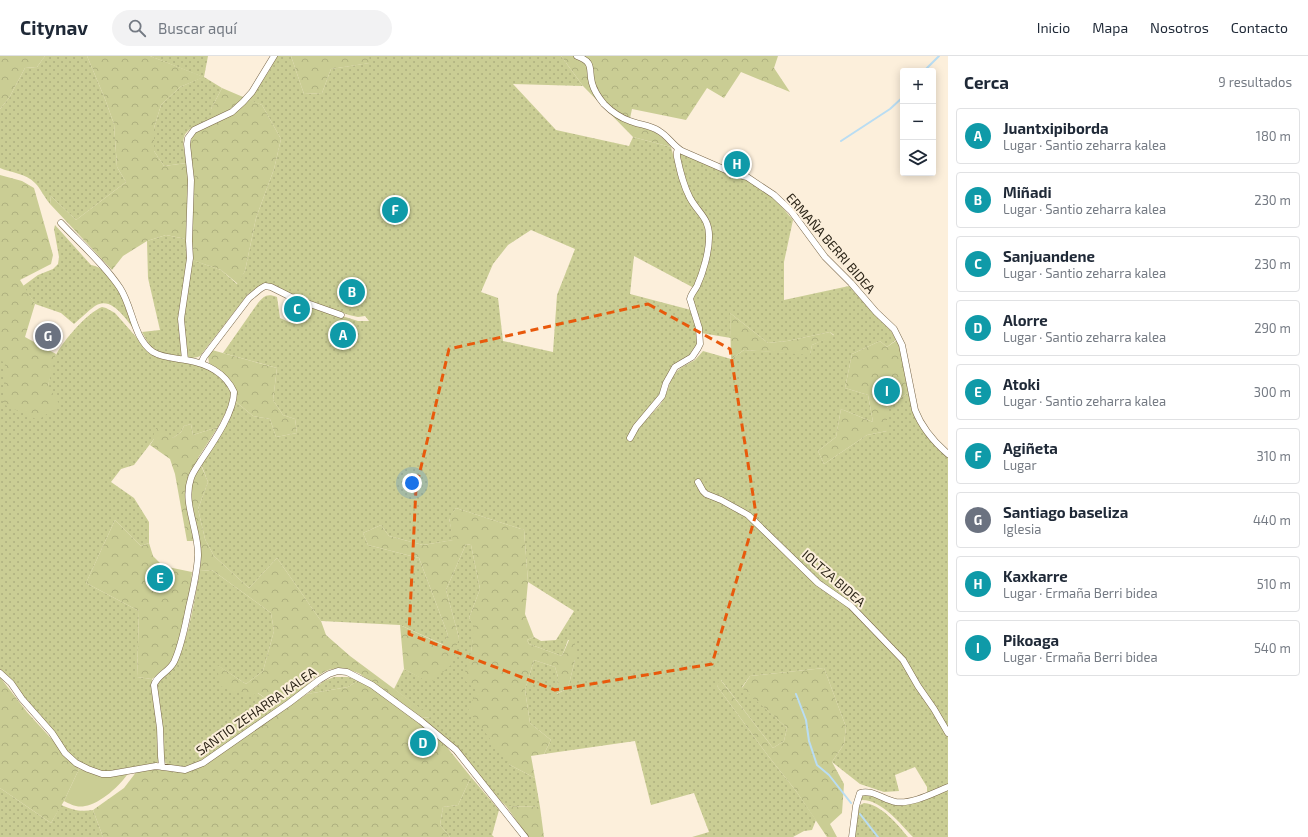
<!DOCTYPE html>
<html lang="es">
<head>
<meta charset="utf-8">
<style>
	:root { --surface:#fff; --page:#f2f2f3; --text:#1f2937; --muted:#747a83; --line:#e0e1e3; --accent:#7c3aed }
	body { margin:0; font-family:"Exo 2",sans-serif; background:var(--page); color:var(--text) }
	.controls { position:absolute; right:12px; top:12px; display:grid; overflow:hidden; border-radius:4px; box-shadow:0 2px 10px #0003 }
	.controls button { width:36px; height:36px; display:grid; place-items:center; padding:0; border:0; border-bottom:1px solid var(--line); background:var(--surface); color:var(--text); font:20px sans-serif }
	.you { position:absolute; left:412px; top:427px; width:14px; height:14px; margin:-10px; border:3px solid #fff; border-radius:50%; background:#1a73e8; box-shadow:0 0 0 6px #1a73e833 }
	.badge { display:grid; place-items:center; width:26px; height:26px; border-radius:50%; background:var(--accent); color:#fff; font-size:13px; font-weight:700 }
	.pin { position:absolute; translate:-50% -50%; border:2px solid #fff; box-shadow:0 1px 4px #0006 }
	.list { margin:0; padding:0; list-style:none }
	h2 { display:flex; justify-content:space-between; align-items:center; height:52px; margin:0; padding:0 16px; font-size:17px }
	h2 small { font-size:13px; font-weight:400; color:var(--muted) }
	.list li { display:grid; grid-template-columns:26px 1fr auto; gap:12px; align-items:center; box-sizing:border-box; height:56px; margin:0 8px 8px; padding:0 8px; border:1px solid var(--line); border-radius:4px }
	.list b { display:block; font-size:15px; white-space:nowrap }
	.list p { margin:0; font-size:13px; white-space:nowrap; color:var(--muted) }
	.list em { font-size:13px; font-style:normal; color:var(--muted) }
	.icon { flex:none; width:22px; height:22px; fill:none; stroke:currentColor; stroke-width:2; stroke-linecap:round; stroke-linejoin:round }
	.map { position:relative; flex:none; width:948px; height:781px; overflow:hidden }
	header { display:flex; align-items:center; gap:24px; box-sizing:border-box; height:56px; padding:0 20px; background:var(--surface); border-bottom:1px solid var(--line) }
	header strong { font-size:19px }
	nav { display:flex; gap:22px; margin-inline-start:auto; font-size:14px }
	.search { width:280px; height:36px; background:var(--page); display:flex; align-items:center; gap:10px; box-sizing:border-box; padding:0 14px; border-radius:22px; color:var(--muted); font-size:15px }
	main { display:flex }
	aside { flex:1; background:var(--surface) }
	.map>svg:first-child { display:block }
	.grass { fill:url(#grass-dots); fill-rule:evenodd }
	.forest { fill:url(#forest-crowns) }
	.garden { fill:#cacd94 }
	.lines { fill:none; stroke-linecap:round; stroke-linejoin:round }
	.stream { stroke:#b9ddf3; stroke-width:2 }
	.minor-casing { stroke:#796749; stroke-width:7 }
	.minor { stroke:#fff; stroke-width:6 }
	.marked { fill:none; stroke:#e8590c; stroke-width:3; stroke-dasharray:8 5; stroke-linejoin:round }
	.labels { text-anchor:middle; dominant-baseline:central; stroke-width:4; stroke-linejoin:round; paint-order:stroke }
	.street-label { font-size:13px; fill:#2c2518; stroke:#fcefdb }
</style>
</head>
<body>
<header>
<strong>Citynav</strong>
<div class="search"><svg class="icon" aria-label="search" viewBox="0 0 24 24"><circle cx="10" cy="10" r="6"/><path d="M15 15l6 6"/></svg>Buscar aquí</div>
<nav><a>Inicio</a><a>Mapa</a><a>Nosotros</a><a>Contacto</a></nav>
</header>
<main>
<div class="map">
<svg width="948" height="781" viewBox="0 0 948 781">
	<defs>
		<pattern id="grass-dots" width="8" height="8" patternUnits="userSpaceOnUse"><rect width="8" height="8" fill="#cacd94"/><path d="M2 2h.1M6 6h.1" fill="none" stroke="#aeb07f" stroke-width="1.8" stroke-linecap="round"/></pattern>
		<pattern id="forest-crowns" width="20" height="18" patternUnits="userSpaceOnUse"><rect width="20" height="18" fill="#cacd94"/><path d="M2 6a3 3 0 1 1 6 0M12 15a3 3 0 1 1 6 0" fill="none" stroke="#aeb07f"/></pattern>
	</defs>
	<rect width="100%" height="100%" fill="#fcefdb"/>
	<path class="grass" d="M45 0H87L105 43 114 68 117 111 126 126 76 164 51 140 50 148C44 141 41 133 35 127 26 117 11 117 0 112V53L9 42 25 12 37 11Z
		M150 0H208L204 21 222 32 211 53V64C183 74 179 77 187 107L164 110 154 95V72L161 49 180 31 203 21Z
		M277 0H291L304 38 322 37 331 13 369 7V0H561L583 30 513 28 556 74 629 90 633 81 671 91C676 108 679 127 688 143 692 151 700 156 703 163 712 182 702 214 694 232L634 200 630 238 691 254 697 274V290L693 298 679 305 674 310 668 319 660 340 637 365 630 377 633 382 641 369 660 349 665 341 671 324 677 315 682 311 695 304 703 295 731 303 744 294 810 298 812 289 834 279 830 276 787 285 768 287 730 257 731 282 701 277C699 268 693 256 692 247 692 242 696 238 698 234 703 223 711 192 711 180 711 164 701 158 694 145 687 134 680 112 679 99L681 97 732 120 747 123 776 144 793 164 784 206V244L849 230 871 255 891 275 896 284 887 291 880 285 852 298 845 332 868 339 873 366 841 353 836 381 818 395 824 408 867 379 887 375V352L909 336C916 366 925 380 948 401V672L927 638 919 628 903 602 851 547 819 525 754 461 742 453 728 445 707 436 700 425 696 426 697 431 702 437 737 454 749 463 818 529 849 551 902 606 918 633 926 643 948 681V729L927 737V731L915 711 895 719 899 735 884 736 860 728 832 706 844 688 846 671 824 612 750 620 742 631 787 672 784 685 773 692 721 624 717 630 769 701 796 735 816 764 812 774 804 775 793 781H692L709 776 694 737 651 749 635 685 544 698 551 684 530 667 525 634 534 604 555 611 558 621 557 638 568 632 575 604V584H568L562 600 529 588 527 584 534 581 541 585 556 584 574 555 528 526 524 474 456 452 449 463 454 484 423 489 389 480 381 469 363 477 368 489 419 502 448 579 444 589 400 569 321 565 277 502 249 532 214 500 205 483 198 453 208 426 201 408 222 374 235 345 253 360 270 363 276 381 297 377 295 363 283 359 273 344 277 312 223 297 258 247C264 240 267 237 277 241L280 262 289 266 291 260 301 261 304 248 358 265H369L365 260 358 261 349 259 292 240 272 229 266 228 258 231 248 238 200 300C191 305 163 300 155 294 149 290 146 283 142 276L160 274 148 222 147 185 166 179 186 183 187 202 221 214 237 228 245 215 256 162 274 113 281 83 262 49 249 44 269 15ZM531 174 575 193 557 239 553 296 503 285 498 242 481 236 493 208 508 189Z
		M55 169 91 209C115 212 128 256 136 276 127 265 112 239 95 250 88 255 81 262 74 268L61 257 35 248 23 230 38 219 53 213 58 208 59 201 54 173Z
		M102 251 106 252 115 257 145 291 152 297 206 311 225 325 232 337 229 350 218 371 193 379 191 368 184 370 181 376 173 382 154 375V383L134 409 121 413 111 426 134 442 149 466V487L141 490 115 464 86 527 139 555 137 621 152 623V632L158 680V706L155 708 114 715H102L88 711 80 706 70 699 0 615V305H5L48 330C50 321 52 305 57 297 65 283 87 257 102 251Z
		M466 488 471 489 480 533 469 562 475 570 471 596 477 635 510 709 535 722 540 751 506 750 489 734 473 713 420 662 431 661 394 633 404 613 430 626 459 582 446 534Z
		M212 514 271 557 274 575 263 615 246 628 217 609 278 651 206 703 187 711H176L167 708 163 705 156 634C158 621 172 616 177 605 190 577 194 545 200 515Z
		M334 621H348L359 624 348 631 307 638 324 625Z
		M471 721 499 754 492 779 494 781H450L440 769 443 751 458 749Z
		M0 732 51 767 61 749C73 754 80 756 93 754L103 781H0Z
		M948 733V781H913C900 767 880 742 860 744L861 739 865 738 897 748Z
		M864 747C881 748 898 769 908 781H853L858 753 860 749Z"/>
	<path class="forest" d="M0 0H45L37 11 25 12 9 42 0 53Z
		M87 0H150L204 21 180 31 161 49 154 72V95L164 110 187 107 191 84 197 74 211 68V53L222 32 262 49 281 83 274 113 256 162 245 215 238 228 221 214 192 204 191 184 166 179 147 185 123 200 112 214 50 148 51 140 76 164 126 126 117 111 114 68 105 43Z
		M291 0H369L370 7 331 13 322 37 304 38Z
		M561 0H778L774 12 790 36 741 16 724 42 707 32 686 64 632 53 629 67C648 73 658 74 671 91L633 81 583 30Z
		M0 119 22 125 34 132 53 199 51 208 20 224 35 248 25 281 56 298 48 330 60 349 38 364 3 348 5 306 0 305Z
		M730 257 768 287 787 285 830 276 834 280 812 289 810 299 744 294 731 303Z
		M897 284 903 302 909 336 887 352V375L867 379 824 408 818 395 836 381 841 353 873 366 868 339 845 332 852 298 880 285 887 291Z
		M212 294 277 312 273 344 283 359 295 363 297 377 276 381 270 363 253 360 235 345 222 318 209 307 208 300Z
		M191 368 193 379 218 371 198 402 208 426 198 453 205 483 214 500 249 532 277 502 321 565 326 579 350 600 432 661 420 662 360 618C332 605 322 616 301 634 294 640 286 646 278 651L258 637 250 641 220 630 217 609 246 628 263 615 274 575 271 557 212 514 200 515 201 490 195 485H187L175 418 170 403 150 389 154 383V375L159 369 173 382 181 376 184 370Z
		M456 452 524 474 528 526 525 558 534 581 527 584 529 588 562 600 569 584H575V604L568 632 556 638 558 621 555 611 534 604 525 634 530 667 551 684 544 698 531 700 535 722 510 709 468 654 477 635 463 623 471 596 474 570 469 562 480 533 471 489 466 488 446 534 459 582 451 609 430 627 404 613 400 569 443 589 448 579 419 502 368 489 363 477 381 469 389 480 423 489 453 484 449 462Z
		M115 464 141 490 149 487 153 500 163 510 192 516C190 539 183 583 172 603 168 611 160 617 152 623L137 621 139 555 86 527Z
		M824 612 846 671 844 688 832 706 844 728 842 757 830 768 837 781H827L796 735 769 701 717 630 720 623 773 692 784 685 787 672 742 632 750 620Z
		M0 621 27 656 79 713 64 745 51 767 0 732Z
		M359 624 370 630 442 685 471 721 458 749 443 751 440 769 450 781H103L93 754 124 732 137 715C145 714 153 713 160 714 180 715 181 720 201 711L307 638 348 631Z
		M506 750 540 751 544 781H528Z"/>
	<path class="garden" d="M79 713 98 719 129 716C121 729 100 748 85 750 77 752 70 748 64 745Z"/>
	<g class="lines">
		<path class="stream" d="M924 15 939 0
			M841 85 890 53 903 41
			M796 638 806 664 809 685 817 709 829 719 851 747
			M860 758 878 781"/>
		<g class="minor-casing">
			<path id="minor" d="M577 0C595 7 588 12 592 27 594 35 599 42 604 48 611 55 621 62 630 65 640 69 650 69 659 75 668 80 673 90 682 95L735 118 747 121 774 139 791 155 825 201 851 227 876 256 894 273 902 289 915 354C922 372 934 386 948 398
				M61 167C81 188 104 208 120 232 133 252 133 282 153 296 163 302 175 302 186 304 205 307 225 316 234 336 234 357 212 388 200 406 197 411 193 416 191 422 182 447 199 474 198 500 197 517 193 534 189 551 185 570 182 589 174 606 169 616 157 619 154 629L160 672 161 700 162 711
				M185 304 181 263 190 202 189 185 191 124 187 88 188 82 194 74 232 56 243 46 252 36 274 0
				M201 307 204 301 249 242 260 233 265 230 271 231 293 242 341 259
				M630 382 636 371 662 340 666 327 675 311 692 301 698 292 700 288 699 272 690 243C691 238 695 234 697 230 703 217 709 196 709 182 710 162 698 157 690 142 683 129 680 115 677 101V96L678 93
				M698 426 703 435 706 438 721 444 748 459 818 527 851 550 903 604 918 630 934 653 948 677
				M0 617 11 627 22 643 52 677 65 697 76 707 88 713 102 718H110L156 710 185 714 203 707 289 647 319 624 329 618 338 615 347 616 372 629 421 665 456 694 525 781
				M852 781 856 750 860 737C872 733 884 744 896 746 913 748 933 737 948 731"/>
		</g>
		<use href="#minor" class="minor"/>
	</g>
	<path class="marked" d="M648 248 730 293 756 458 712 608 555 634 409 578 416 432 449 293Z"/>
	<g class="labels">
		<g class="street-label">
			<text transform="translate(831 187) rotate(49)">ERMAÑA BERRI BIDEA</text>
			<text transform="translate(834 522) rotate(41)">IOLTZA BIDEA</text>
			<text transform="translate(256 655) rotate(-35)">SANTIO ZEHARRA KALEA</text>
		</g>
	</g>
</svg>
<div class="controls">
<button>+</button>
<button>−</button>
<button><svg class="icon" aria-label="layers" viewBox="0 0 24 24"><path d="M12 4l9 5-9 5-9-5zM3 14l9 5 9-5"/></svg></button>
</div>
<div class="you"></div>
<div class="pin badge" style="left:343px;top:279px;background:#0f9aa8">A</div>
<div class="pin badge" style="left:352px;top:236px;background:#0f9aa8">B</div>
<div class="pin badge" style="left:297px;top:253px;background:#0f9aa8">C</div>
<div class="pin badge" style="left:423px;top:687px;background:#0f9aa8">D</div>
<div class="pin badge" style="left:160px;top:522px;background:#0f9aa8">E</div>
<div class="pin badge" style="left:395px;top:154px;background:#0f9aa8">F</div>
<div class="pin badge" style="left:48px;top:280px;background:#6b7280">G</div>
<div class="pin badge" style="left:737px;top:108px;background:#0f9aa8">H</div>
<div class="pin badge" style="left:887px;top:335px;background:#0f9aa8">I</div>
</div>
<aside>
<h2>Cerca<small>9 resultados</small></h2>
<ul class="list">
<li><span class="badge" style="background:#0f9aa8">A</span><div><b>Juantxipiborda</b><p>Lugar · Santio zeharra kalea</p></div><em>180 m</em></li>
<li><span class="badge" style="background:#0f9aa8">B</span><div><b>Miñadi</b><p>Lugar · Santio zeharra kalea</p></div><em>230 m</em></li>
<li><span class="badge" style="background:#0f9aa8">C</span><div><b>Sanjuandene</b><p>Lugar · Santio zeharra kalea</p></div><em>230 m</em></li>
<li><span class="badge" style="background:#0f9aa8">D</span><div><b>Alorre</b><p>Lugar · Santio zeharra kalea</p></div><em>290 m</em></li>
<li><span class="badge" style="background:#0f9aa8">E</span><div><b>Atoki</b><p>Lugar · Santio zeharra kalea</p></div><em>300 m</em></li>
<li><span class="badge" style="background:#0f9aa8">F</span><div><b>Agiñeta</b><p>Lugar</p></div><em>310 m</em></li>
<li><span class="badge" style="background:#6b7280">G</span><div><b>Santiago baseliza</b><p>Iglesia</p></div><em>440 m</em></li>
<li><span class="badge" style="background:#0f9aa8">H</span><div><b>Kaxkarre</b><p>Lugar · Ermaña Berri bidea</p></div><em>510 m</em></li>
<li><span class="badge" style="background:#0f9aa8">I</span><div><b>Pikoaga</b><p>Lugar · Ermaña Berri bidea</p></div><em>540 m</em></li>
</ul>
</aside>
</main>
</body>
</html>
